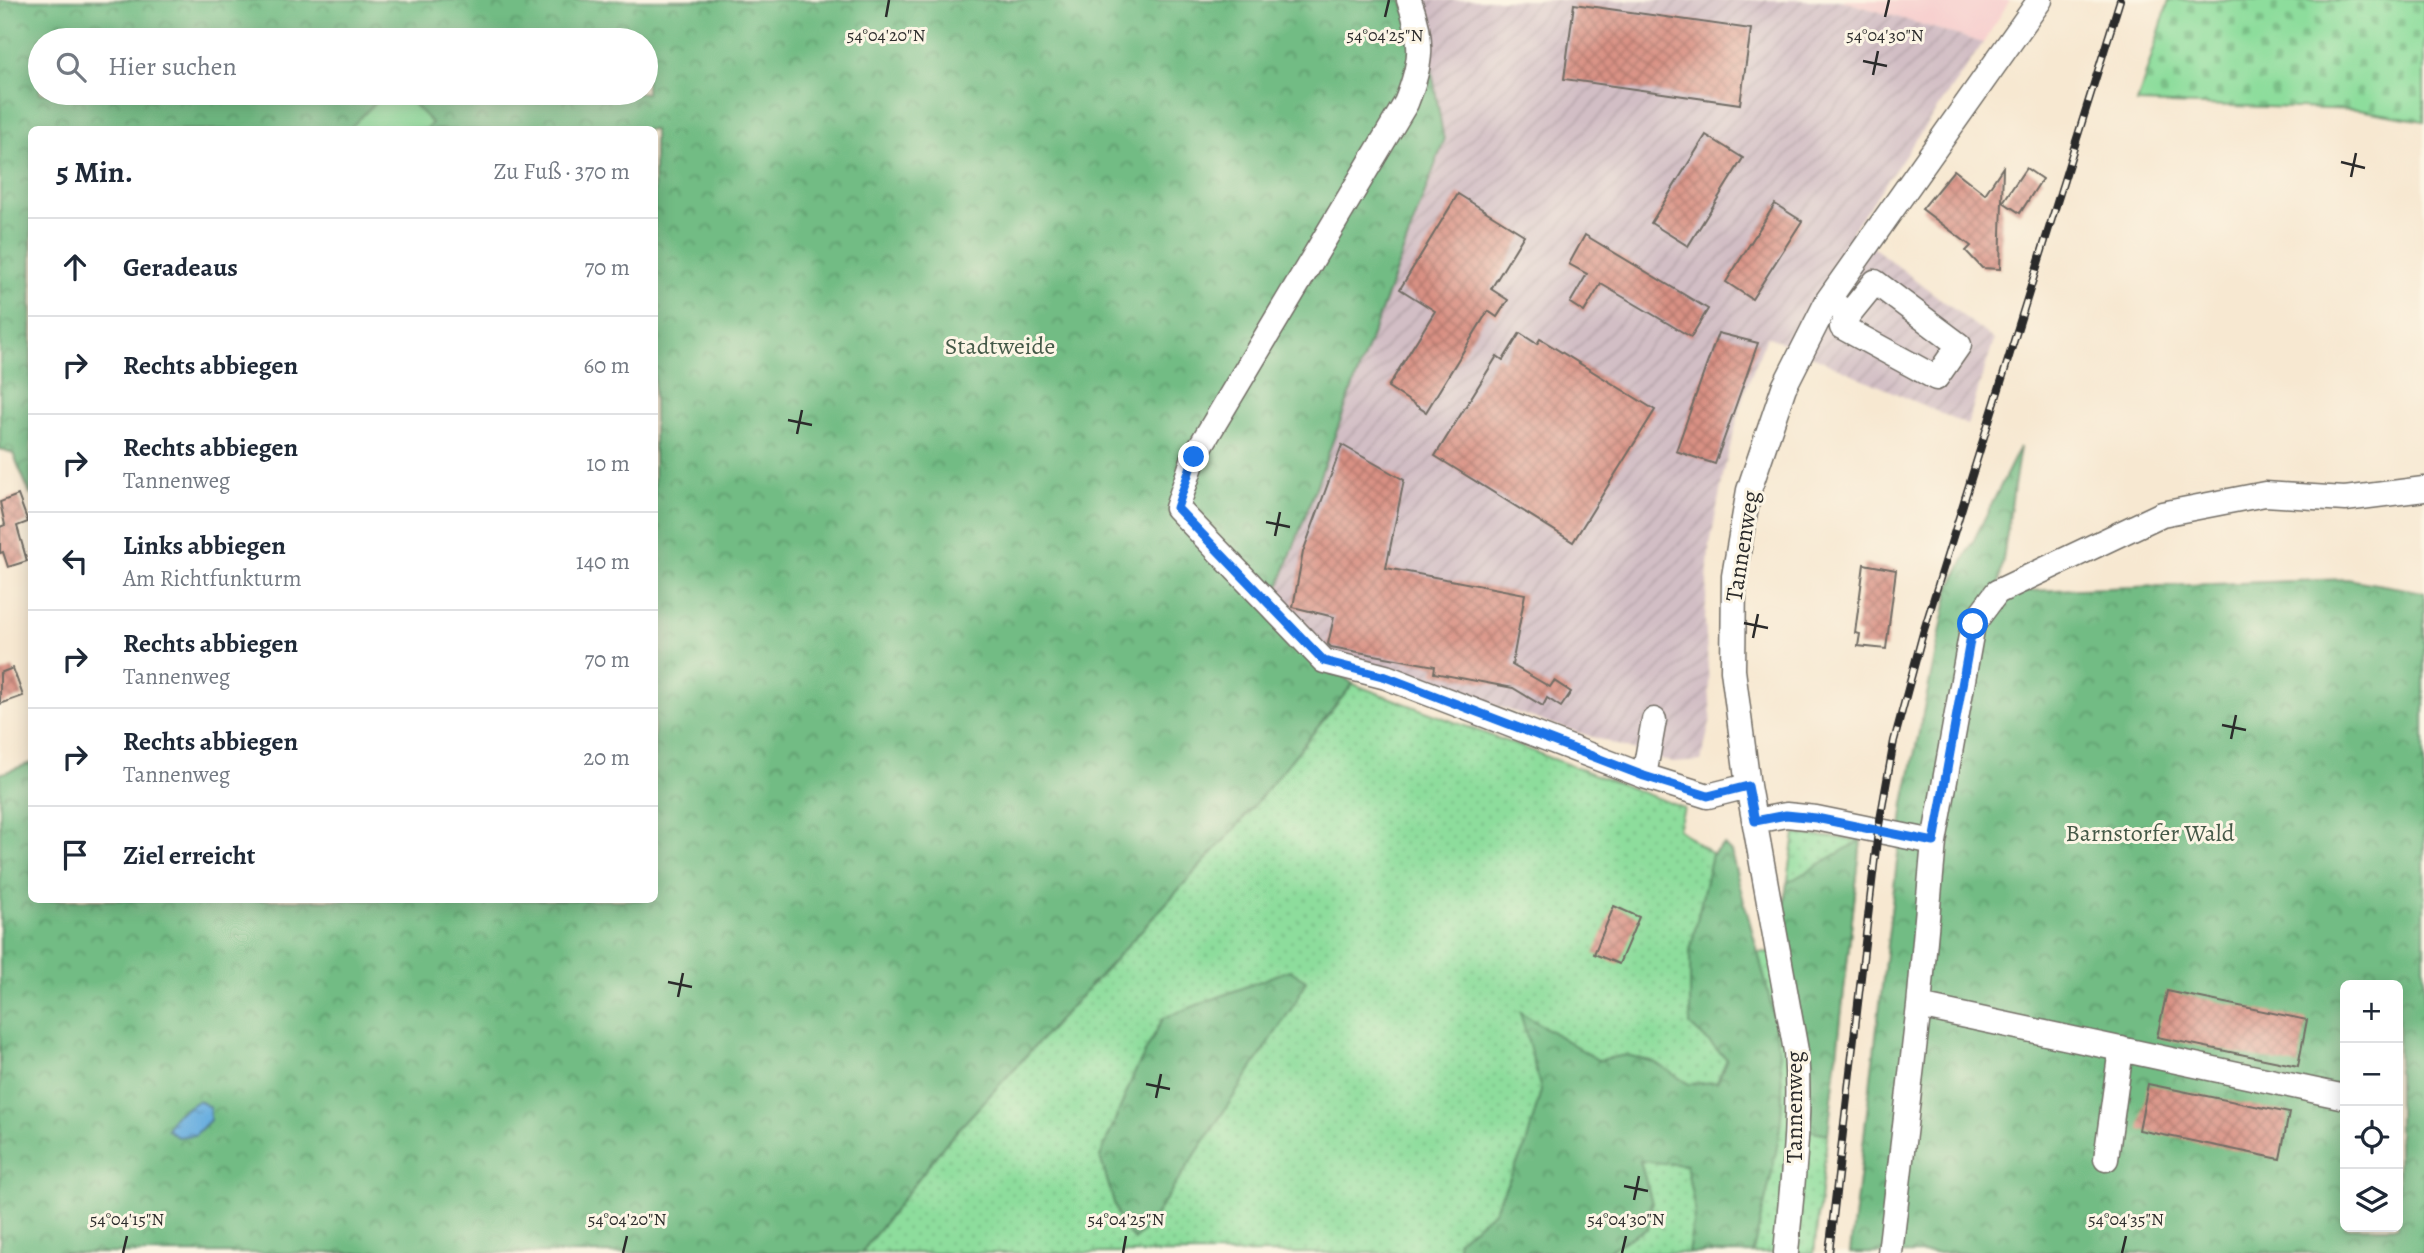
<!DOCTYPE html>
<html lang="de">
<head>
<meta charset="utf-8">
<style>
	:root { --surface:#fff; --page:#f2f2f3; --text:#1f2937; --muted:#747a83; --line:#e0e1e3 }
	body { margin:0; font-family:Alegreya,serif; background:var(--page); color:var(--text) }
	.controls { position:absolute; right:21px; bottom:21px; display:grid; overflow:hidden; border-radius:10px; box-shadow:0 4px 18px #0003 }
	.controls button { width:63px; height:63px; display:grid; place-items:center; padding:0; border:0; border-bottom:2px solid var(--line); background:var(--surface); color:var(--text); font:35px sans-serif }
	.stop { position:absolute; width:21px; height:21px; margin:-16px; border:5px solid #1a73e8; border-radius:50%; background:#fff }
	.stop.end { background:#1a73e8; border-color:#fff; box-shadow:0 2px 7px #0008 }
	.list { margin:0; padding:0; list-style:none }
	h2 { display:flex; justify-content:space-between; align-items:center; height:91px; margin:0; padding:0 28px; font-size:30px }
	h2 small { font-size:23px; font-weight:400; color:var(--muted) }
	.list li { display:grid; grid-template-columns:46px 1fr auto; gap:21px; align-items:center; box-sizing:border-box; height:98px; padding:0 28px; border-top:2px solid var(--line) }
	.list b { display:block; font-size:26px; white-space:nowrap }
	.list p { margin:0; font-size:23px; white-space:nowrap; color:var(--muted) }
	.list em { font-size:23px; font-style:normal; color:var(--muted) }
	.icon { flex:none; width:38px; height:38px; fill:none; stroke:currentColor; stroke-width:2; stroke-linecap:round; stroke-linejoin:round }
	.map { position:relative; flex:none; width:2424px; height:1253px; overflow:hidden }
	.search { position:absolute; background:var(--surface); box-shadow:0 4px 18px #0003; left:28px; top:28px; width:630px; height:77px; display:flex; align-items:center; gap:18px; box-sizing:border-box; padding:0 24px; border-radius:38px; color:var(--muted); font-size:26px }
	.panel { position:absolute; background:var(--surface); box-shadow:0 4px 18px #0003; left:28px; top:126px; width:630px; height:777px; border-radius:10px }
	.map>svg:first-child { display:block }
	.built { fill:#f7d0cf }
	.industrial { fill:url(#industrial-furrows) }
	.grass { fill:url(#grass-dots); stroke:#5c8464; stroke-width:2 }
	.forest { fill:url(#forest-crowns); stroke:#4e7458; stroke-width:2; fill-rule:evenodd }
	.cemetery { fill:url(#cemetery-stones); stroke:#5c8464; stroke-width:2 }
	.garden { fill:#8ddd9c; stroke:#5c8464; stroke-width:2 }
	.water { fill:url(#water-ripples); stroke:#4a6c85; stroke-width:2 }
	.building { fill:url(#building-cross-hatch) }
	.lines { fill:none; stroke-linecap:round; stroke-linejoin:round }
	.minor-casing { stroke:#726d65; stroke-width:27 }
	.minor { stroke:#fff; stroke-width:24 }
	.rail-casing { stroke:#2b2b2b; stroke-width:8 }
	.rail { stroke:#fcf5e5; stroke-width:5; stroke-dasharray:16; stroke-linecap:butt }
	.route { stroke:#1a73e8; stroke-width:9 }
	.ticks { fill:none; stroke:#2b2b2b; stroke-width:2.5 }
	.labels { text-anchor:middle; dominant-baseline:central; stroke-width:6; stroke-linejoin:round; paint-order:stroke }
	.park-label { font-size:24px; fill:#445847; stroke:#fcf5e5 }
	.street-label { font-size:24px; fill:#2b2b2b; stroke:#fcf5e5 }
	.ticks-label { font-size:18px; text-anchor:middle; fill:#2b2b2b; stroke:#fcf5e5; stroke-width:6; stroke-linejoin:round; paint-order:stroke }
</style>
</head>
<body>
<div class="map">
<svg width="2424" height="1253" viewBox="0 0 2424 1253">
	<defs>
		<pattern id="industrial-furrows" width="10" height="10" patternUnits="userSpaceOnUse" patternTransform="scale(1.75)"><rect width="10" height="10" fill="#d2bec5"/><path d="M-1 1l2-2M0 10L10 0M9 11l2-2" fill="none" stroke="#b4a3a9"/></pattern>
		<pattern id="grass-dots" width="8" height="8" patternUnits="userSpaceOnUse" patternTransform="scale(1.75)"><rect width="8" height="8" fill="#8ddd9c"/><path d="M2 2h.1M6 6h.1" fill="none" stroke="#7abe87" stroke-width="1.8" stroke-linecap="round"/></pattern>
		<pattern id="forest-crowns" width="20" height="18" patternUnits="userSpaceOnUse" patternTransform="scale(1.75)"><rect width="20" height="18" fill="#72bc84"/><path d="M2 6a3 3 0 1 1 6 0M12 15a3 3 0 1 1 6 0" fill="none" stroke="#5e996c"/></pattern>
		<pattern id="cemetery-stones" width="16" height="16" patternUnits="userSpaceOnUse" patternTransform="scale(1.75)"><rect width="16" height="16" fill="#8ddd9c"/><path d="M2 7V4a2 2 0 0 1 4 0v3zM10 15v-3a2 2 0 0 1 4 0v3z" fill="#7abe87"/></pattern>
		<pattern id="water-ripples" width="26" height="14" patternUnits="userSpaceOnUse" patternTransform="scale(1.75)"><rect width="26" height="14" fill="#68aedf"/><path d="M2 4q2-2 4 0t4 0M15 11q2-2 4 0t4 0" fill="none" stroke="#568eb5"/></pattern>
		<pattern id="building-cross-hatch" width="8" height="8" patternUnits="userSpaceOnUse" patternTransform="scale(1.75)"><rect width="8" height="8" fill="#d99184"/><path d="M0 0l8 8M0 8l8-8" fill="none" stroke="#b0776c"/></pattern>
	</defs>
	<rect width="100%" height="100%" fill="#fcf5e5"/>
	<filter id="ink" filterUnits="userSpaceOnUse"><feTurbulence type="fractalNoise" baseFrequency=".0143" numOctaves="2"/><feDisplacementMap in="SourceGraphic" scale="14" xChannelSelector="R" yChannelSelector="G"/><feConvolveMatrix kernelMatrix="1 2 1 2 8 2 1 2 1" color-interpolation-filters="sRGB"/></filter>
	<filter id="wash" filterUnits="userSpaceOnUse"><feTurbulence type="fractalNoise" baseFrequency=".00686" numOctaves="4" result="noise"/><feDisplacementMap in="SourceGraphic" scale="28" xChannelSelector="R" yChannelSelector="G"/><feGaussianBlur stdDeviation="1.57" result="paint"/><feColorMatrix in="noise" values="0 0 0 0 0 0 0 0 0 0 0 0 0 0 0 0 0 1.4 0 .05"/><feComposite in="paint" operator="in"/></filter>
	<g filter="url(#wash)">
		<rect width="100%" height="100%" fill="#f7e8d1"/>
		<path class="built" d="M1840 0H2010L1983 43Z"/>
		<path class="industrial" d="M1419 0H1840L1983 43 1852 231 1994 340 1967 425 1767 336 1744 393 1724 471 1709 549 1705 620 1711 718 1701 761 1673 763 1313 647 1274 601 1444 142Z"/>
		<path class="grass" d="M1353 684 1684 808 1678 829 1712 854 1724 845 1731 852 1756 953 1777 951 1795 834 1861 840 1814 1253H861L945 1144 1237 826Z"/>
		<path class="forest" d="M0 0H1402L1430 60 1444 141 1274 600 1324 661 1353 684 1237 826 945 1144 861 1253H0V774L31 763 32 900H654V130H32L31 496 13 453 0 449ZM40 40H646V93H40Z
			M2020 447 1998 592 2347 579 2424 592V1253H1850L1904 803 1949 590ZM2345 985H2398V1227H2345Z
			M1861 840 1828 1134 1798 1128 1777 951 1787 883Z
			M1724 845 1731 852C1749 926 1779 1009 1782 1086 1784 1141 1764 1200 1753 1253H1688L1695 1210 1686 1165 1640 1161 1652 1203 1648 1228 1603 1253H1460L1457 1241 1494 1211 1526 1145 1541 1090 1520 1012 1598 1060 1627 1055 1654 1062 1689 1084 1717 1082 1727 1059 1690 1025V951L1712 854Z
			M1289 970 1306 980 1295 1003 1149 1225 1134 1240 1121 1226 1100 1157 1134 1074 1163 1018Z"/>
		<path class="cemetery" d="M2169 0H2424V121L2359 110 2137 103Z"/>
		<path class="garden" d="M385 93H402L432 123 426 129H349Z"/>
		<path class="water" d="M199 1100 210 1108V1120L195 1135 177 1137 167 1129 174 1116Z"/>
		<g id="blocks">
			<path class="building" d="M1574 4 1751 29 1740 104 1564 79Z
				M1706 135 1743 158 1688 246 1651 223Z
				M2003 167 2000 269 1982 268 1966 251 1971 246 1922 209 1954 170 1985 194Z
				M2026 168 2042 179 2020 213 2003 202Z
				M1458 194 1524 235 1491 289 1508 300 1497 317 1488 311 1426 412 1388 387 1435 311 1400 289Z
				M1775 204 1802 221 1752 299 1726 282Z
				M1585 235 1708 309 1691 337 1601 284 1584 312 1570 303 1587 274 1569 264Z
				M1520 333 1537 344 1540 339 1655 410 1573 542 1435 456 1497 356 1503 360Z
				M1718 333 1758 343 1715 464 1676 451Z
				M1342 445 1404 480 1386 568 1525 594 1512 665 1550 687 1554 681 1571 692 1561 707 1547 698 1543 706 1513 688 1434 673 1435 666 1331 647 1328 644 1334 617 1293 607 1303 552Z
				M18 495 28 522 17 526 27 561 8 567 3 552 0 553V527L5 525 0 502Z
				M1864 564 1896 570 1886 649 1858 646 1860 634 1855 633Z
				M13 668 23 696 0 704V673Z
				M1614 906 1639 917 1619 964 1594 954Z
				M2167 991 2307 1020 2298 1066 2157 1037Z
				M2148 1084 2289 1113 2280 1159 2139 1130Z"/>
		</g>
	</g>
	<g filter="url(#ink)">
		<use href="#blocks" fill-opacity="0" stroke="#726d65" stroke-width="2"/>
		<g class="lines">
			<g class="minor-casing">
				<path id="minor" d="M1409 0C1424 41 1422 63 1406 103L1194 457 1177 508 1324 661 1386 677 1644 776 1708 796 1748 786
					M1828 300 1849 314 1842 327 1936 378 1959 345 1875 282 1849 314
					M1644 776 1654 720
					M1755 821 1786 815 1816 818 1934 842 1973 624 1997 592 2162 514 2265 494 2345 499 2424 489
					M1919 1006 2345 1097
					M2106 1159 2121 1049
					M1786 1253C1792 1185 1801 1119 1796 1051L1748 786 1733 670 1734 576 1749 490 1784 387 1828 300 2040 0
					M1890 1253 1919 1006 1934 842"/>
			</g>
			<use href="#minor" class="minor"/>
			<g class="rail-casing">
				<path id="rail" d="M1829 1253 1878 831 1894 741 1923 633 2120 0"/>
			</g>
			<use href="#rail" class="rail"/>
		</g>
	</g>
	<g class="lines" filter="url(#ink)">
		<path class="route" d="M1194 457 1177 508 1324 661 1386 677 1644 776 1708 796 1748 786 1755 821 1786 815 1816 818 1934 842 1973 624"/>
	</g>
	<path class="ticks" d="M886 17 889 0M1385 17 1389 0M1885 17 1889 0M1863 61 1887 66M1873 75 1878 51M2341 162 2365 168M2351 177 2356 153M788 420 812 425M797 434 802 410M1266 522 1290 527M1275 536 1280 512M1744 623 1768 628M1753 638 1758 614M2222 725 2246 730M2231 739 2236 715M668 982 692 987M678 997 683 973M1146 1084 1170 1089M1156 1098 1161 1074M1624 1186 1648 1191M1634 1200 1639 1176M123 1253 127 1236M623 1253 627 1236M1123 1253 1126 1236M1622 1253 1626 1236M2122 1253 2126 1236"/>
	<g class="labels">
		<g class="park-label">
			<text x="1000" y="346">Stadtweide</text>
			<text x="2150" y="833">Barnstorfer Wald</text>
		</g>
		<g class="street-label">
			<text transform="translate(1742 546) rotate(-81)">Tannenweg</text>
			<text transform="translate(1794 1107) rotate(-90)">Tannenweg</text>
		</g>
	</g>
	<g class="ticks-label">
		<text x="886" y="41">54°04'20"N</text>
		<text x="1385" y="41">54°04'25"N</text>
		<text x="1885" y="41">54°04'30"N</text>
		<text x="127" y="1225">54°04'15"N</text>
		<text x="627" y="1225">54°04'20"N</text>
		<text x="1126" y="1225">54°04'25"N</text>
		<text x="1626" y="1225">54°04'30"N</text>
		<text x="2126" y="1225">54°04'35"N</text>
	</g>
</svg>
<div class="controls">
<button>+</button>
<button>−</button>
<button><svg class="icon" aria-label="locate" viewBox="0 0 24 24"><circle cx="12" cy="12" r="6"/><path d="M12 2v4M12 18v4M2 12h4M18 12h4"/></svg></button>
<button><svg class="icon" aria-label="layers" viewBox="0 0 24 24"><path d="M12 4l9 5-9 5-9-5zM3 14l9 5 9-5"/></svg></button>
</div>
<div class="stop" style="left:1973px;top:624px"></div>
<div class="stop end" style="left:1194px;top:457px"></div>
<div class="search"><svg class="icon" aria-label="search" viewBox="0 0 24 24"><circle cx="10" cy="10" r="6"/><path d="M15 15l6 6"/></svg>Hier suchen</div>
<section class="panel">
<h2>5 Min.<small>Zu Fuß · 370 m</small></h2>
<ul class="list">
<li><svg class="icon" aria-label="ahead" viewBox="0 0 24 24"><path d="M12 20V5M6 11l6-6 6 6"/></svg><div><b>Geradeaus</b></div><em>70 m</em></li>
<li><svg class="icon" aria-label="right" viewBox="0 0 24 24"><path d="M7 20v-9h11M14 6l5 5-5 5"/></svg><div><b>Rechts abbiegen</b></div><em>60 m</em></li>
<li><svg class="icon" aria-label="right" viewBox="0 0 24 24"><path d="M7 20v-9h11M14 6l5 5-5 5"/></svg><div><b>Rechts abbiegen</b><p>Tannenweg</p></div><em>10 m</em></li>
<li><svg class="icon" aria-label="left" viewBox="0 0 24 24"><path d="M17 20v-9H6M10 6l-5 5 5 5"/></svg><div><b>Links abbiegen</b><p>Am Richtfunkturm</p></div><em>140 m</em></li>
<li><svg class="icon" aria-label="right" viewBox="0 0 24 24"><path d="M7 20v-9h11M14 6l5 5-5 5"/></svg><div><b>Rechts abbiegen</b><p>Tannenweg</p></div><em>70 m</em></li>
<li><svg class="icon" aria-label="right" viewBox="0 0 24 24"><path d="M7 20v-9h11M14 6l5 5-5 5"/></svg><div><b>Rechts abbiegen</b><p>Tannenweg</p></div><em>20 m</em></li>
<li><svg class="icon" aria-label="arrive" viewBox="0 0 24 24"><path d="M6 21V4h12l-3 4 3 4H6"/></svg><div><b>Ziel erreicht</b></div></li>
</ul>
</section>
</div>
</body>
</html>
